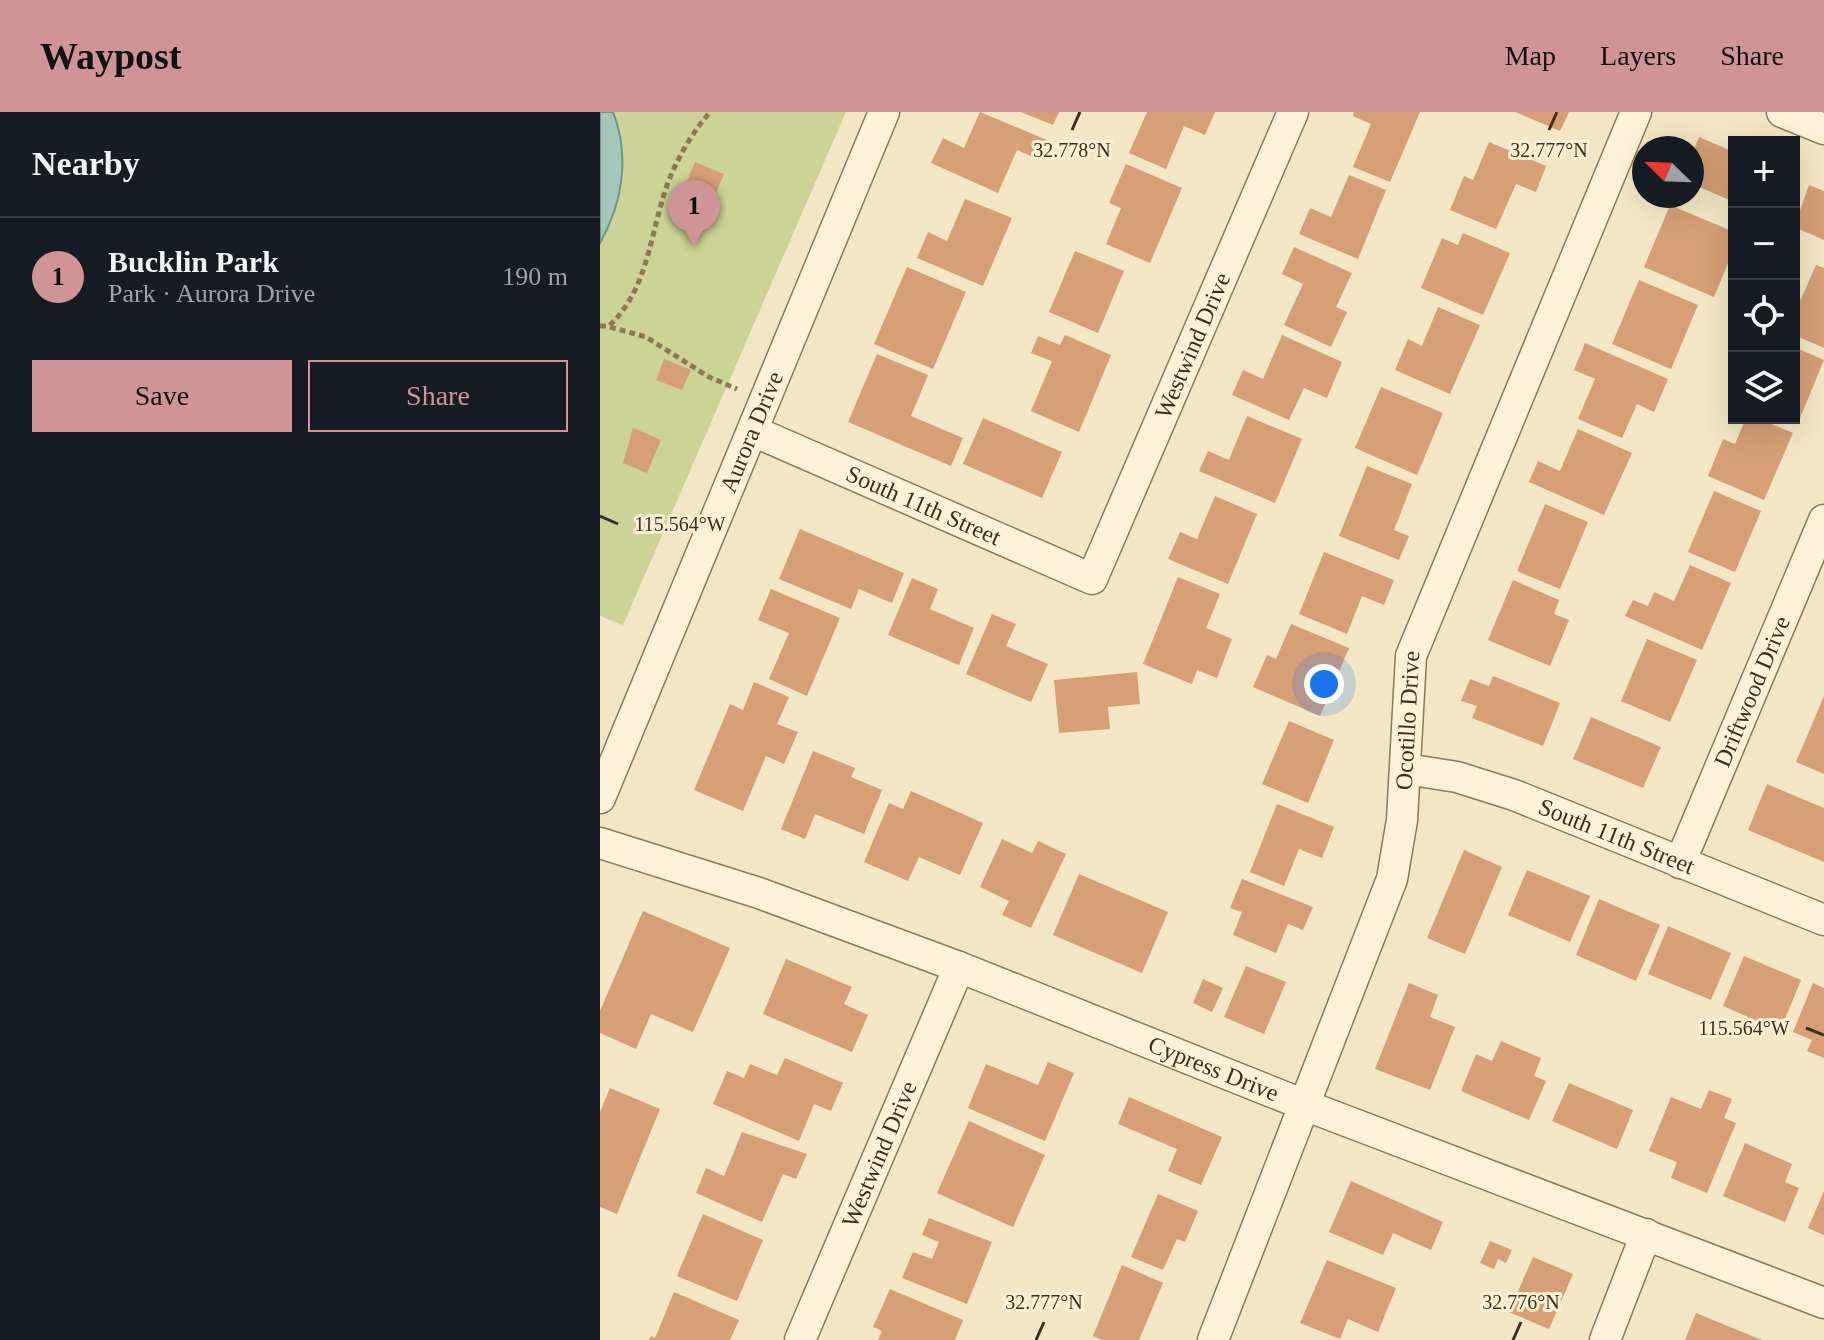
<!DOCTYPE html>
<html lang="en">
<head>
<meta charset="utf-8">
<style>
	:root { --surface:#171b24; --page:#242831; --text:#f1f3f6; --muted:#9ea1a6; --line:#363941; --accent:#d09496 }
	body { margin:0; font-family:"Times New Roman",serif; background:var(--page); color:var(--text) }
	.controls { position:absolute; right:24px; top:24px; display:grid; overflow:hidden; border-radius:0px; box-shadow:0 8px 32px #0002 }
	.controls button { width:72px; height:72px; display:grid; place-items:center; padding:0; border:0; border-bottom:2px solid var(--line); background:var(--surface); color:var(--text); font:40px sans-serif }
	.compass { position:absolute; left:1032px; top:24px; width:72px; height:72px; border-radius:50%; background:var(--surface); box-shadow:0 8px 32px #0002; rotate:293deg }
	.you { position:absolute; left:724px; top:572px; width:28px; height:28px; margin:-20px; border:6px solid #fff; border-radius:50%; background:#1a73e8; box-shadow:0 0 0 12px #1a73e833 }
	.badge { display:grid; place-items:center; width:52px; height:52px; border-radius:50%; background:var(--accent); color:#111; font-size:26px; font-weight:700 }
	.pin { position:absolute; translate:-50% -66px; filter:drop-shadow(0 2px 4px #0008) }
	.pin::after { content:''; position:absolute; top:42px; width:28px; height:24px; background:inherit; clip-path:polygon(0 0,100% 0,50% 100%) }
	.list { margin:0; padding:0; list-style:none }
	h2 { display:flex; justify-content:space-between; align-items:center; height:104px; margin:0; padding:0 32px; font-size:34px }
	h2 small { font-size:26px; font-weight:400; color:var(--muted) }
	.list li { display:grid; grid-template-columns:52px 1fr auto; gap:24px; align-items:center; box-sizing:border-box; height:120px; padding:0 32px; border-top:2px solid var(--line) }
	.list b { display:block; font-size:30px; white-space:nowrap }
	.list p { margin:0; font-size:26px; white-space:nowrap; color:var(--muted) }
	.list em { font-size:26px; font-style:normal; color:var(--muted) }
	.actions { display:flex; gap:16px; padding:24px 32px }
	.actions a { flex:1; padding:18px 0; border:2px solid var(--accent); border-radius:0px; text-align:center; font-size:28px; color:var(--accent) }
	.actions .main { background:var(--accent); color:#111 }
	.icon { flex:none; width:44px; height:44px; fill:none; stroke:currentColor; stroke-width:2; stroke-linecap:round; stroke-linejoin:round }
	.map { position:relative; flex:none; width:1224px; height:1228px; overflow:hidden }
	header { display:flex; align-items:center; gap:48px; box-sizing:border-box; height:112px; padding:0 40px; background:var(--accent); color:#111 }
	header strong { font-size:38px }
	nav { display:flex; gap:44px; margin-inline-start:auto; font-size:28px }
	main { display:flex }
	aside { flex:1; background:var(--surface) }
	.map>svg:first-child { display:block }
	.green { fill:#cbd396 }
	.water { fill:#a6c6bd; stroke:#6c968c; stroke-width:2 }
	.building { fill:#d69f76 }
	.lines { fill:none; stroke-linecap:round; stroke-linejoin:round }
	.minor-casing { stroke:#917758; stroke-width:33 }
	.path { stroke:#917758; stroke-width:5; stroke-dasharray:6 4; stroke-linecap:butt }
	.minor { stroke:#fcf2d9; stroke-width:30 }
	.ticks { fill:none; stroke:#3f2e1d; stroke-width:3 }
	.labels { text-anchor:middle; dominant-baseline:central; stroke-width:6; stroke-linejoin:round; paint-order:stroke }
	.street-label { font-size:24px; fill:#3f2e1d; stroke:#f9efd5 }
	.ticks-label { font-size:20px; text-anchor:middle; fill:#3f2e1d; stroke:#f9efd5; stroke-width:6; stroke-linejoin:round; paint-order:stroke }
</style>
</head>
<body>
<header>
<strong>Waypost</strong>
<nav><a>Map</a><a>Layers</a><a>Share</a></nav>
</header>
<main>
<aside>
<h2>Nearby<small></small></h2>
<ul class="list">
<li><span class="badge">1</span><div><b>Bucklin Park</b><p>Park · Aurora Drive</p></div><em>190 m</em></li>
</ul>
<div class="actions"><a class="main">Save</a><a>Share</a></div>
</aside>
<div class="map">
<svg width="1224" height="1228" viewBox="0 0 1224 1228">
	<rect width="100%" height="100%" fill="#f3e6c4"/>
	<path class="green" d="M0 0H246L23 513 0 504Z"/>
	<path class="water" d="M0 0H13C30 44 23 90 0 131Z"/>
	<path class="building" d="M380 0 447 28 438 47 417 38 398 81 331 51 343 26 364 36Z
		M421 0H459L453 13Z
		M547 0H615L605 23 584 14 566 57 529 41Z
		M754 0H820L790 70 753 55 771 12 753 4Z
		M915 0H969L960 19Z
		M1099 25 1134 40V90L1092 72V42Z
		M889 30 946 54 936 80 916 72 896 117 850 98 864 64 873 68Z
		M95 50 124 62 104 111 75 98Z
		M526 52 582 76 550 151 506 132 521 96 509 91Z
		M749 63 786 78 758 147 699 122 710 96 731 105Z
		M1209 73 1224 79V128L1194 115Z
		M365 87 412 106 383 174 317 146 328 120 347 129Z
		M1070 93 1134 120V137L1114 185 1044 155Z
		M863 121 910 141 883 203 821 176 842 126 858 133Z
		M694 135 752 161 736 195 747 200 731 235 684 213 703 172 682 162Z
		M475 139 524 159 498 221 449 200Z
		M1216 153 1224 156V236L1194 223V183L1201 187Z
		M307 155 366 180 333 257 274 232Z
		M1039 168 1098 193 1071 257 1012 232Z
		M838 195 880 213 850 282 795 258 808 227 822 234Z
		M465 223 511 243 479 320 431 299 452 249 431 241 438 224 460 233Z
		M682 223 742 250 727 286 704 276 689 308 632 283 643 258 663 267Z
		M985 231 1068 267 1054 300 1037 292 1022 326 978 307 995 267 974 258Z
		M1194 235 1224 248 1198 311 1188 306H1194Z
		M277 242 328 263 311 304 363 326 351 354 248 310Z
		M64 247 91 258 82 278 56 268Z
		M781 275 843 301 817 363 755 336Z
		M647 304 702 327 675 391 599 359 608 339 629 348Z
		M383 306 462 340 442 386 363 352Z
		M1146 306H1157L1193 321 1164 388 1108 364 1123 327 1135 332Z
		M33 316 61 328 47 361 23 351Z
		M978 317 1032 341 1004 403 929 370 938 349 960 359Z
		M767 354 812 372 794 418 809 424 799 448 739 424Z
		M1114 379 1161 399 1135 460 1088 440Z
		M615 384 657 402 628 472 568 447 580 420 597 427Z
		M945 392 988 410 960 477 917 459Z
		M200 417 304 461 292 491 259 477 251 497 179 467Z
		M724 440 794 468 784 493 762 484 747 522 699 502Z
		M1090 453 1131 471 1102 538 1025 504 1033 488 1048 494 1054 480 1074 489Z
		M578 465 620 482 606 516 632 527 617 566 597 558 592 572 543 552Z
		M312 466 338 477 330 497 374 516 359 553 288 523Z
		M913 468 959 488 954 502 969 508 950 554 888 528Z
		M171 477 240 506 207 584 169 567 189 521 158 508Z
		M392 502 416 512 406 534 448 552 431 590 366 562Z
		M691 512 749 536 720 604 653 575 667 543 676 547Z
		M1047 527 1097 548 1070 610 1021 589Z
		M537 560 540 592 508 595 510 617 459 621 454 568Z
		M893 564 960 591 943 634 872 606 877 594 861 589 870 567 889 574Z
		M154 570 189 585 177 612 198 620 184 652 166 644 143 699 94 678 130 592 143 598Z
		M1224 584V662L1196 650Z
		M991 605 1061 635 1043 676 973 647Z
		M689 609 734 628 708 691 662 672Z
		M213 639 255 656 251 665 282 678 264 722 215 702 205 727 181 717Z
		M1167 672 1224 696V750L1148 718Z
		M311 679 383 711 360 763 319 745 308 769 264 750 289 691 303 697Z
		M677 692 734 715 722 746 699 737 684 774 650 760Z
		M402 727 432 741 438 729 466 742 431 816 402 803 409 789 380 775Z
		M864 738 902 755 865 842 827 826Z
		M927 758 990 784 970 830 908 803Z
		M479 762 568 800 542 861 453 823Z
		M642 767 713 795 703 818 688 812 676 841 633 823 642 800 630 796Z
		M999 787 1060 813 1036 869 976 843Z
		M43 799 130 836 93 920 51 902 36 937 0 921V899Z
		M1068 814 1131 841 1111 888 1048 862Z
		M1144 844 1201 868 1180 919 1123 894Z
		M186 847 252 875 244 892 268 903 252 940 163 902Z
		M646 854 686 870 664 922 624 905Z
		M603 867 623 876 612 900 593 891Z
		M809 871 838 883 830 905 855 915 830 978 775 957Z
		M1213 871 1224 876V946L1207 939 1212 928 1193 920Z
		M901 929 941 946 934 964 946 969 929 1008 861 979 876 942 892 949Z
		M185 946 243 971 231 999 214 992 199 1029 113 992 127 959 144 966 150 952 177 963Z
		M448 950 474 961 445 1029 368 996 386 952 438 973Z
		M969 971 1033 998 1017 1037 952 1009Z
		M10 976 60 997 17 1102 0 1095V1000Z
		M1109 978 1132 987 1124 1006 1136 1011 1107 1081 1071 1066 1077 1050 1049 1039 1071 985 1101 997Z
		M529 985 622 1025 601 1073 568 1059 577 1037 518 1012Z
		M369 1009 445 1043 413 1115 337 1081Z
		M142 1020 207 1042 196 1067 183 1062 162 1110 96 1081 106 1056 124 1064Z
		M1145 1031 1192 1052 1185 1070 1199 1076 1185 1110 1123 1084Z
		M751 1069 843 1110 831 1138 793 1121 783 1143 729 1120Z
		M1224 1079V1123L1208 1116Z
		M558 1082 598 1099 585 1130 577 1127 563 1158 531 1145Z
		M103 1102 163 1128 137 1189 77 1164Z
		M329 1106 392 1130 367 1192 302 1166 313 1140 332 1147 339 1130 322 1123Z
		M890 1129 912 1138 906 1151 898 1147 894 1157 880 1151Z
		M933 1145 973 1162 949 1217 909 1200Z
		M727 1148 796 1176 778 1220 748 1207 740 1227 700 1211Z
		M522 1153 563 1171 539 1228H502L493 1224Z
		M290 1177 363 1208 355 1228H278L282 1219 273 1215Z
		M74 1180 139 1208 130 1228H49L51 1224 55 1226Z
		M1096 1201 1162 1228H1085Z"/>
	<g class="lines">
		<g class="minor-casing">
			<g id="minor">
				<path d="M1182 0 1224 17"/>
				<path id="s1" d="M153 319 492 467 693 0"/>
				<path id="s2" d="M806 657 857 665 914 683 1224 808"/>
				<path id="s3" d="M0 686 284 0"/>
				<path id="s4" d="M0 731 159 781 359 855 707 994 1224 1191"/>
				<path id="s5" d="M1080 751 1224 408"/>
				<path id="s6" d="M200 1228 359 855"/>
				<path id="s7" d="M613 1228 792 767 802 708 811 544 1036 0"/>
				<path d="M1005 1228 1046 1122"/>
			</g>
		</g>
		<path class="path" d="M0 214H9C50 176 50 117 69 68 79 43 93 20 110 0
			M10 215 46 225 109 265 137 277"/>
		<use href="#minor" class="minor"/>
	</g>
	<path class="ticks" d="M472 18 480 0M949 18 957 0M0 404 18 412M1206 916 1224 923M436 1228 444 1210M913 1228 921 1210"/>
	<g class="labels">
		<g class="street-label">
			<text stroke="none"><textPath href="#s1" startOffset="624">Westwind Drive</textPath></text>
			<text stroke="none"><textPath href="#s3" startOffset="396">Aurora Drive</textPath></text>
			<text stroke="none"><textPath href="#s1" startOffset="186">South 11th Street</textPath></text>
			<text stroke="none"><textPath href="#s5" startOffset="186">Driftwood Drive</textPath></text>
			<text stroke="none"><textPath href="#s7" startOffset="654">Ocotillo Drive</textPath></text>
			<text stroke="none"><textPath href="#s2" startOffset="222">South 11th Street</textPath></text>
			<text stroke="none"><textPath href="#s4" startOffset="654">Cypress Drive</textPath></text>
			<text stroke="none"><textPath href="#s6" startOffset="202">Westwind Drive</textPath></text>
		</g>
	</g>
	<g class="ticks-label">
		<text x="472" y="45">32.778°N</text>
		<text x="949" y="45">32.777°N</text>
		<text x="80" y="419">115.564°W</text>
		<text x="1144" y="923">115.564°W</text>
		<text x="444" y="1197">32.777°N</text>
		<text x="921" y="1197">32.776°N</text>
	</g>
</svg>
<div class="controls">
<button>+</button>
<button>−</button>
<button><svg class="icon" aria-label="locate" viewBox="0 0 24 24"><circle cx="12" cy="12" r="6"/><path d="M12 2v4M12 18v4M2 12h4M18 12h4"/></svg></button>
<button><svg class="icon" aria-label="layers" viewBox="0 0 24 24"><path d="M12 4l9 5-9 5-9-5zM3 14l9 5 9-5"/></svg></button>
</div>
<svg class="compass" viewBox="-18 -18 36 36"><path d="M0-13l5 13h-10z" fill="#e53935"/><path d="M0 13l5-13h-10z" fill="#9ea1a6"/></svg>
<div class="you"></div>
<div class="pin badge" style="left:94px;top:134px">1</div>
</div>
</main>
</body>
</html>
